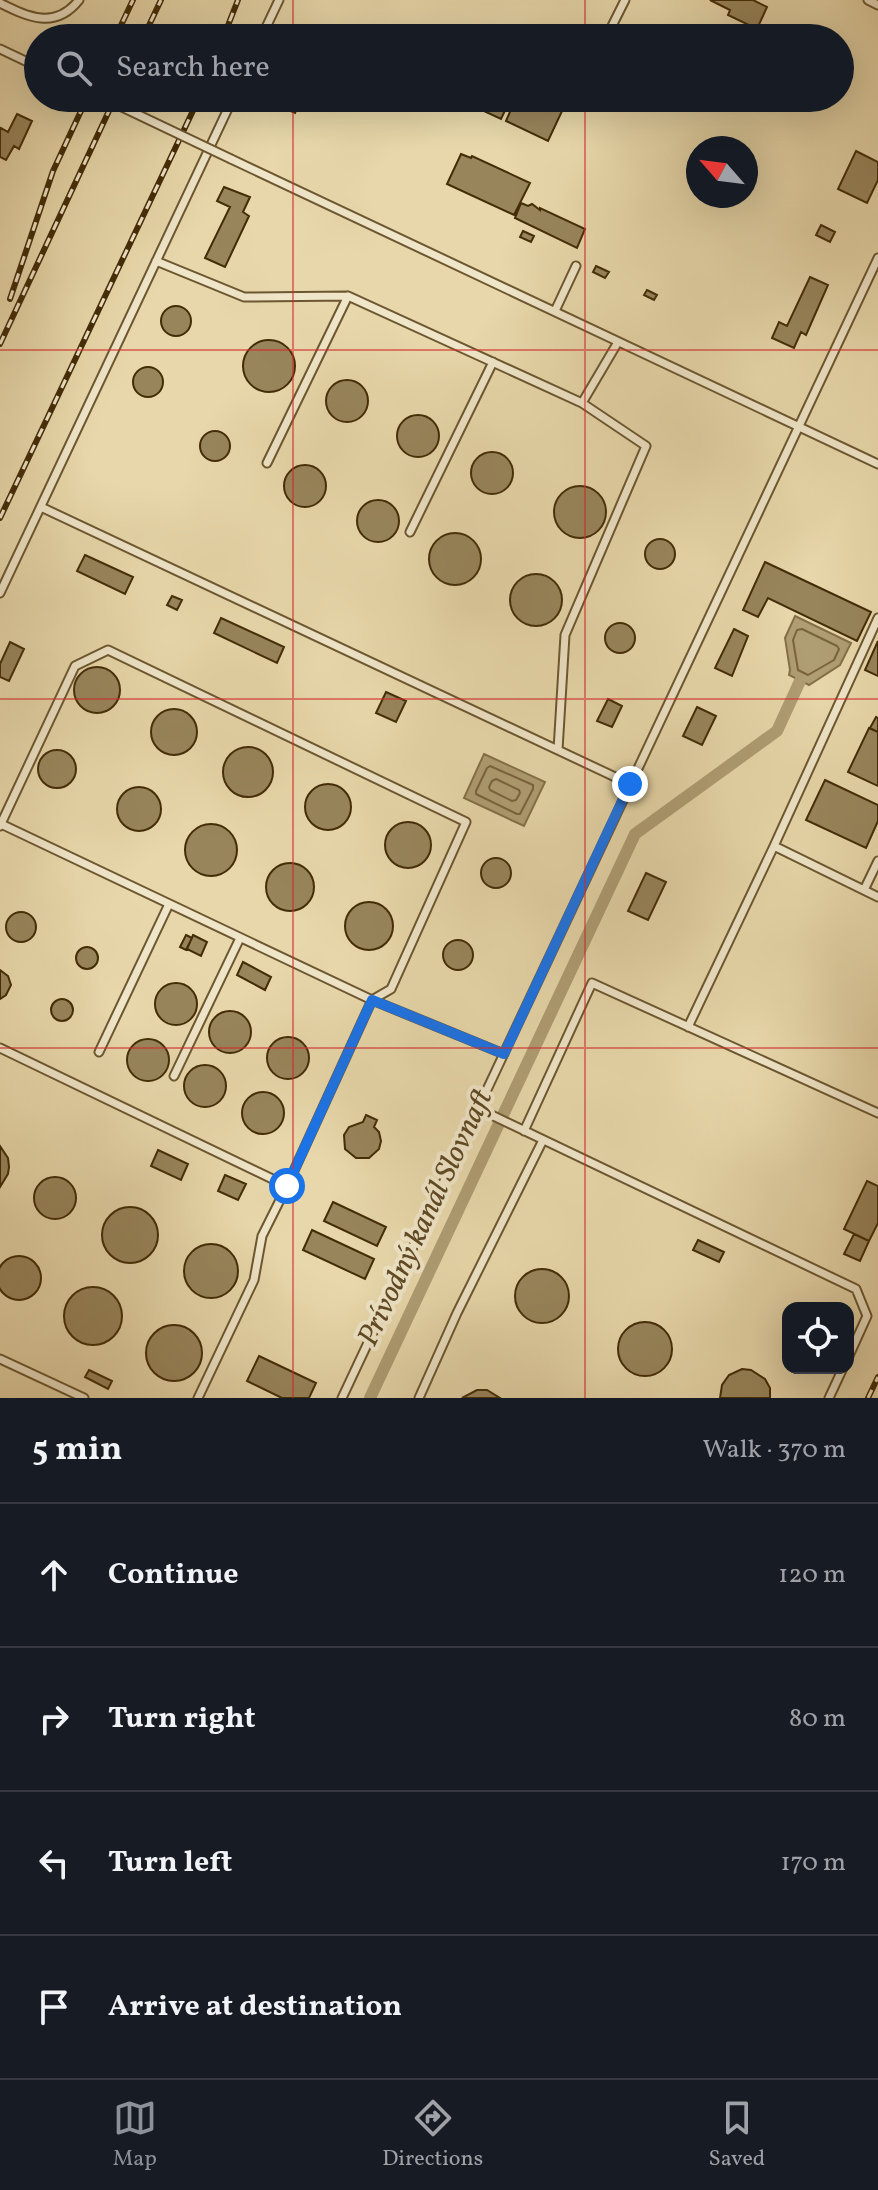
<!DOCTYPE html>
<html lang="en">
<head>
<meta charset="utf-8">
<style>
	:root { --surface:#171b24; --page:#242831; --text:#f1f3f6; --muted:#9ea1a6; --line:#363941; --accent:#8c9099 }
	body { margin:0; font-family:Vollkorn,serif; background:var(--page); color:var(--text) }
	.controls { position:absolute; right:24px; bottom:24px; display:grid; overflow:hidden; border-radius:16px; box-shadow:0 8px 32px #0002 }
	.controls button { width:72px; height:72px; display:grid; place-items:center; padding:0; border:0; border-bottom:2px solid var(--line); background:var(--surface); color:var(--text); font:40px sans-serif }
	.compass { position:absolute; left:686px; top:136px; width:72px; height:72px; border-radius:50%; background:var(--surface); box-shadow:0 8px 32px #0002; rotate:298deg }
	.stop { position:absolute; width:24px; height:24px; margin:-18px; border:6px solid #1a73e8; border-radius:50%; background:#fff }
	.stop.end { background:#1a73e8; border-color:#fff; box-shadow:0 2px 8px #0008 }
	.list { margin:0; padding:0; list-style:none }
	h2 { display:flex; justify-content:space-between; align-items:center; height:104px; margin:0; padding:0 32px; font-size:34px }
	h2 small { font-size:26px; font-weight:400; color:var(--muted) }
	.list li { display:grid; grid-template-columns:52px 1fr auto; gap:24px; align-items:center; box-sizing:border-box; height:144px; padding:0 32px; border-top:2px solid var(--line) }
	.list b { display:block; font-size:30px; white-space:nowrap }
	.list em { font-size:26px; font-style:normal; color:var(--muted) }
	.icon { flex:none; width:44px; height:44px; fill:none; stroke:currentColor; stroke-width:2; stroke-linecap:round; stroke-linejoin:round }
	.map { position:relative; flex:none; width:878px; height:1398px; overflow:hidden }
	.search { position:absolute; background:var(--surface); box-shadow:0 8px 32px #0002; left:24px; right:24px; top:24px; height:88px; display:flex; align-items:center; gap:20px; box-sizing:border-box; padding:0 28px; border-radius:44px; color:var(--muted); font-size:30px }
	.sheet { height:680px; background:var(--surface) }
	nav { display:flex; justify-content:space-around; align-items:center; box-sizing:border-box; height:112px; border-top:2px solid var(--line); background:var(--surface); font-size:22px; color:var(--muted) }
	nav a { display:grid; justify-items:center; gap:4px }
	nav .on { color:var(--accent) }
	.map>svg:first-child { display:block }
	.water { fill:#af9d73; stroke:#847048; stroke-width:2 }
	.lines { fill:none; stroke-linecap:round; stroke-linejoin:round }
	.shore { stroke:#79643e; stroke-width:2 }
	.canal { stroke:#af9d73; stroke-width:12 }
	.building { fill:#98855c; stroke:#432c08; stroke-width:2 }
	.service-casing { stroke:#6c5730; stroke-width:11 }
	.service { stroke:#efe5c8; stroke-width:7 }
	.rail-casing { stroke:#432c08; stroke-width:6 }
	.rail { stroke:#efe5c8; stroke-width:3; stroke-dasharray:9; stroke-linecap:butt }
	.service-bridge-casing { stroke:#6c5730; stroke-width:11; stroke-linecap:butt }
	.service-bridge { stroke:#efe5c8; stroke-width:7 }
	.route { stroke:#1a73e8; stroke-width:10 }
	.grid { fill:none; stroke:#d62828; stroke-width:2; stroke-opacity:0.55 }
	.labels { text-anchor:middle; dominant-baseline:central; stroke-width:8; stroke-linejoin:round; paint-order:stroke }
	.water-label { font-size:30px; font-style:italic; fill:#5e4823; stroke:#efe5c8 }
</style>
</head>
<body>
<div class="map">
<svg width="878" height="1398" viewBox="0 0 878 1398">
	<rect width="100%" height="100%" fill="#e7d7aa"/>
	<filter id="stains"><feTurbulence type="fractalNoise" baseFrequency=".0025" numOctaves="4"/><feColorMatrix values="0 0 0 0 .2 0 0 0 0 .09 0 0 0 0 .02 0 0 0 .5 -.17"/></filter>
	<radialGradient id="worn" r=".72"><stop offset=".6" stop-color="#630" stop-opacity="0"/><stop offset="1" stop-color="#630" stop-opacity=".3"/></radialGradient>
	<path class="water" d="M795 616 851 643 840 665 809 685 789 675 790 670 785 638Z
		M484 754 545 782 524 826 464 798Z"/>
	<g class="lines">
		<path class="shore" d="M802 629 837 646 839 649 834 660 808 675 798 670 793 640 797 630Z
			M490 766 533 785V789L520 814H517L476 794V791L487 768Z
			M496 779 519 790 520 793 516 800 512 801 490 790 489 787 492 781Z"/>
		<path class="canal" d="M370 1398 635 834 777 731 800 681"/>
	</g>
	<path class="building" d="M710 0H753L767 7 757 29 728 15 730 10Z
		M275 98H302L295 113 273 103Z
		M438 98H462L457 107Z
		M476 98H511L501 119 473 106Z
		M516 98H539L563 109 548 141 506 121Z
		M17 114 32 121 19 149 14 146 6 160 0 157V131L1 128 8 132Z
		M856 151 878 162V180L867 203 838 189Z
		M461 154 471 158 472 156 530 183 514 215 447 184Z
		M224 187 250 197 243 212 249 216 225 267 205 258 230 207 217 201Z
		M521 203 528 206 532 204 540 210V208L585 229 577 248 515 218Z
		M821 225 835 232 830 242 816 235Z
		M523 231 534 236 531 242 520 237Z
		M596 266 609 272 605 278 593 272Z
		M810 277 828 285 806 335 801 332 794 348 772 338 779 322 787 326Z
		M647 290 657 295 654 300 644 295Z
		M161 321a15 15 0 1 1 30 0a15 15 0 1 1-30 0Z
		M243 366a26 26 0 1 1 52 0a26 26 0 1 1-52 0Z
		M133 382a15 15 0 1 1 30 0a15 15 0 1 1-30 0Z
		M326 401a21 21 0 1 1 42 0a21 21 0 1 1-42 0Z
		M397 436a21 21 0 1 1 42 0a21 21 0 1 1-42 0Z
		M200 446a15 15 0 1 1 30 0a15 15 0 1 1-30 0Z
		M471 473a21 21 0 1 1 42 0a21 21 0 1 1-42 0Z
		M284 486a21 21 0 1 1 42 0a21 21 0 1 1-42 0Z
		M554 512a26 26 0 1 1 52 0a26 26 0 1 1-52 0Z
		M357 521a21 21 0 1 1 42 0a21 21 0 1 1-42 0Z
		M429 559a26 26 0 1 1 52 0a26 26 0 1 1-52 0Z
		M645 554a15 15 0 1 1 30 0a15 15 0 1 1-30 0Z
		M85 555 133 577 125 594 77 571Z
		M765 562 871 612 857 641 768 598 758 617 743 610Z
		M510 600a26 26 0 1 1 52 0a26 26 0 1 1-52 0Z
		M172 596 182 600 177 610 167 605Z
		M221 618 284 647 277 663 214 633Z
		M605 638a15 15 0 1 1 30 0a15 15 0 1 1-30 0Z
		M734 629 748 636 732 676 715 668Z
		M878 641V676L865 670Z
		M10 642 24 649 9 681 0 677V664Z
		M74 690a23 23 0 1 1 46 0a23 23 0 1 1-46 0Z
		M386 692 406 701 396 722 376 713Z
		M608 699 622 706 612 727 597 721Z
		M697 707 716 716 702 745 683 736Z
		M151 732a23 23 0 1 1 46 0a23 23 0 1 1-46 0Z
		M876 717 878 718V732L870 728Z
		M869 728 878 732V786L848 772Z
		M223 772a25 25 0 1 1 50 0a25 25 0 1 1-50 0Z
		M38 769a19 19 0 1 1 38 0a19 19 0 1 1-38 0Z
		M825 780 878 805V821L866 848 806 820Z
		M305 807a23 23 0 1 1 46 0a23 23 0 1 1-46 0Z
		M117 809a22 22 0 1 1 44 0a22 22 0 1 1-44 0Z
		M385 845a23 23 0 1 1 46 0a23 23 0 1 1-46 0Z
		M185 850a26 26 0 1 1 52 0a26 26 0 1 1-52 0Z
		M481 873a15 15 0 1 1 30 0a15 15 0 1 1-30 0Z
		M266 887a24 24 0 1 1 48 0a24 24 0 1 1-48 0Z
		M646 873 666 882 648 920 628 911Z
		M345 926a24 24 0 1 1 48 0a24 24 0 1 1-48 0Z
		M6 927a15 15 0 1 1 30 0a15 15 0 1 1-30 0Z
		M186 935 192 938 186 950 180 947Z
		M193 935 207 942 201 956 187 949Z
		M443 955a15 15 0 1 1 30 0a15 15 0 1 1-30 0Z
		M76 958a11 11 0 1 1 22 0a11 11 0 1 1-22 0Z
		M243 962 271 977 265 990 237 975Z
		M0 970 8 976 11 985 6 995 0 999Z
		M155 1004a21 21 0 1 1 42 0a21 21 0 1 1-42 0Z
		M51 1010a11 11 0 1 1 22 0a11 11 0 1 1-22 0Z
		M209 1032a21 21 0 1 1 42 0a21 21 0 1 1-42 0Z
		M267 1058a21 21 0 1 1 42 0a21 21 0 1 1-42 0Z
		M127 1060a21 21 0 1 1 42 0a21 21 0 1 1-42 0Z
		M184 1086a21 21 0 1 1 42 0a21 21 0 1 1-42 0Z
		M242 1113a21 21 0 1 1 42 0a21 21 0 1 1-42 0Z
		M366 1115 377 1120 374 1127 379 1132 381 1141 379 1149 369 1158H356L345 1149 344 1135 349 1127 363 1122Z
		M0 1146 8 1158 9 1167 8 1174 0 1187Z
		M158 1150 188 1164 181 1180 151 1166Z
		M225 1175 246 1184 238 1200 218 1191Z
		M34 1198a21 21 0 1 1 42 0a21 21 0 1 1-42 0Z
		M867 1181 878 1186V1223L869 1241 844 1229Z
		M333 1202 386 1227 377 1246 324 1221Z
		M102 1235a28 28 0 1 1 56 0a28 28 0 1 1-56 0Z
		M312 1230 374 1259 365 1279 303 1250Z
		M854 1234 869 1241 860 1261 844 1254Z
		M698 1240 724 1252 719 1262 693 1250Z
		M184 1271a27 27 0 1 1 54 0a27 27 0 1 1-54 0Z
		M-3 1278a22 22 0 1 1 44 0a22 22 0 1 1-44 0Z
		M515 1296a27 27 0 1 1 54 0a27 27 0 1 1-54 0Z
		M64 1316a29 29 0 1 1 58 0a29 29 0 1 1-58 0Z
		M618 1349a27 27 0 1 1 54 0a27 27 0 1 1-54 0Z
		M146 1353a28 28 0 1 1 56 0a28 28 0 1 1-56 0Z
		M259 1356 316 1383 309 1398H282L247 1381Z
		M742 1369 751 1370 765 1379 770 1388V1398H720L722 1385 729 1375Z
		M89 1370 112 1381 108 1389 85 1377Z
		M477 1390H487L500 1398H462Z"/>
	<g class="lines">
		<g class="service-casing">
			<path id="service" d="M868 0 878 5
				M0 3C28 17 55 30 79 0
				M261 38 279 0
				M606 38 625 0
				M0 49 38 67
				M574 103 577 98
				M231 159 878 464
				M156 261 244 297 348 296 582 403 618 342
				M555 311 576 266
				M267 463 348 296
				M41 507 630 784
				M410 532 493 362
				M0 593 233 98
				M878 618 774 846 878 897
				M558 750 565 635 646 446 582 403
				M1 824 372 1000 504 1054
				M0 826 75 666 108 650 466 822 391 989 372 1000 287 1186 262 1236 254 1280 198 1398
				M864 890 878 861
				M688 1027 774 846
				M0 1048 287 1186
				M99 1052 169 904
				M174 1076 240 938
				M479 1109 856 1289 867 1316 848 1358
				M524 1131 592 983 878 1113
				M0 1359 84 1398
				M342 1398 878 258
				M419 1398 457 1313 543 1140
				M829 1398 843 1368"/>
		</g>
		<use href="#service" class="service"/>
		<g class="rail-casing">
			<path id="rail" d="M115 38 133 0
				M143 38 161 0
				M223 38 238 0
				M10 299 53 171 87 98
				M0 344 115 98
				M0 518 199 98
				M868 1398 878 1377"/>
		</g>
		<use href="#rail" class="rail"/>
		<g class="service-bridge-casing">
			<path id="service-bridge" d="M103 98 231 159"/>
		</g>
		<use href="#service-bridge" class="service-bridge"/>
	</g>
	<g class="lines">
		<path class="route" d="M287 1186 372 1000 504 1054 630 784"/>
	</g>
	<path class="grid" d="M293 0V38M585 0V38M293 98V1398M585 98V1398M0 350H878M0 699H878M0 1048H878"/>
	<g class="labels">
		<g class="water-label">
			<text transform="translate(426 1218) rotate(-65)">Prívodný kanál Slovnaft</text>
		</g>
	</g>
	<rect width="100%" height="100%" filter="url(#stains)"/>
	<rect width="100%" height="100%" fill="url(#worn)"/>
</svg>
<div class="controls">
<button><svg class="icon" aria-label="locate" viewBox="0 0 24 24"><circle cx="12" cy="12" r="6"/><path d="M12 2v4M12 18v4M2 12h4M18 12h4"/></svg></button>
</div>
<svg class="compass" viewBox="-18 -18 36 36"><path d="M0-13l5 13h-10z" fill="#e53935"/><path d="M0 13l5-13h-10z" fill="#9ea1a6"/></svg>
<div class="stop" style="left:287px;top:1186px"></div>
<div class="stop end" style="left:630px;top:784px"></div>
<div class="search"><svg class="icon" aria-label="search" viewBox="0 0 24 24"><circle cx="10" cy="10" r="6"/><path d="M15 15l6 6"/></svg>Search here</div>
</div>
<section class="sheet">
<h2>5 min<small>Walk · 370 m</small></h2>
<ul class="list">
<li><svg class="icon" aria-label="ahead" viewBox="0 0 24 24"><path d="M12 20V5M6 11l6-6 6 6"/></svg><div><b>Continue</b></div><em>120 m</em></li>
<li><svg class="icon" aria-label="right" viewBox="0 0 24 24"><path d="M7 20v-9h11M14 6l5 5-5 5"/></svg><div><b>Turn right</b></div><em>80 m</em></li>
<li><svg class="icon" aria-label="left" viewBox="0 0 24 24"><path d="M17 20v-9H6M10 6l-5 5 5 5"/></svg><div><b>Turn left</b></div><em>170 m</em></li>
<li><svg class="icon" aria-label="arrive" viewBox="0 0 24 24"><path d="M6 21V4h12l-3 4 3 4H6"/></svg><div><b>Arrive at destination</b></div></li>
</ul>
</section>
<nav>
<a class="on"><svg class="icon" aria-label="map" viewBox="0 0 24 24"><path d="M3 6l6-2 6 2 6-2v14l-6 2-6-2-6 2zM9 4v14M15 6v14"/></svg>Map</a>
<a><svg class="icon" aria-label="directions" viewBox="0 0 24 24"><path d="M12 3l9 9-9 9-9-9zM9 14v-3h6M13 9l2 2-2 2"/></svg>Directions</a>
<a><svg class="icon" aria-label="saved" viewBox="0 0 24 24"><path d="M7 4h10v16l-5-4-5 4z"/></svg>Saved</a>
</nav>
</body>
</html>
